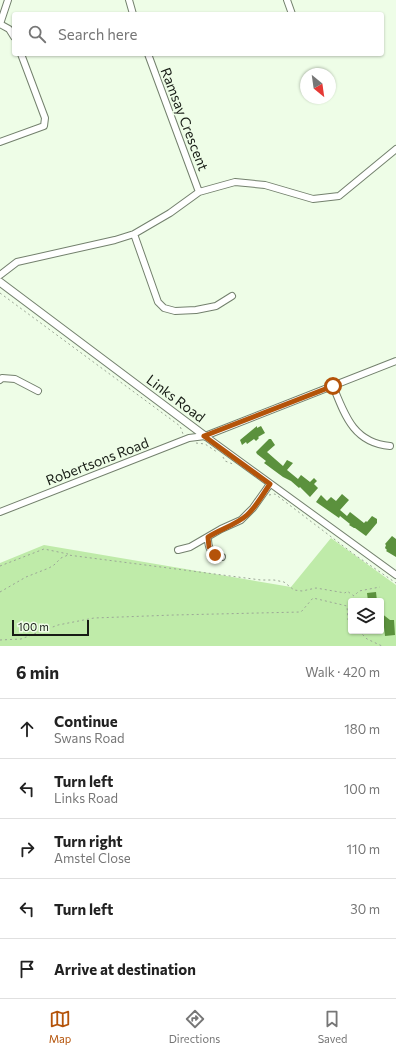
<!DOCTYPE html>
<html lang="en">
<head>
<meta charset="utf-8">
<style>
	:root { --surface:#fff; --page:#f2f2f2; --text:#222; --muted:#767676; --line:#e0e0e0; --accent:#b45309 }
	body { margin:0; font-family:Commissioner,sans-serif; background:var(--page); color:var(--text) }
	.controls { position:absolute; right:12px; bottom:12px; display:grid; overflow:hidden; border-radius:4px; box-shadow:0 1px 3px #0004 }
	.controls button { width:36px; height:36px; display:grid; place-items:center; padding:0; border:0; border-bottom:1px solid var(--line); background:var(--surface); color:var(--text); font:20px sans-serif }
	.compass { position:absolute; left:300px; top:68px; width:36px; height:36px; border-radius:50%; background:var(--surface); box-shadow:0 1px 3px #0004; rotate:151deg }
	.scale { position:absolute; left:12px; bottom:10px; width:77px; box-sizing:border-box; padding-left:4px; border:2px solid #171c15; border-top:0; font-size:11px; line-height:14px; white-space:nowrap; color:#171c15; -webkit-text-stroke:3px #eefde7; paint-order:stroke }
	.stop { position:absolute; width:12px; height:12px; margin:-9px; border:3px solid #b45309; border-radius:50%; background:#fff }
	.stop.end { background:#b45309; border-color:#fff; box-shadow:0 1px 4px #0008 }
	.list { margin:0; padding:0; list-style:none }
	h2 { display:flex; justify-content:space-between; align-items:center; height:52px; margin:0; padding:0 16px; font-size:17px }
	h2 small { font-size:13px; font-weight:400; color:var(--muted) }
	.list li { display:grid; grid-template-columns:26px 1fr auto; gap:12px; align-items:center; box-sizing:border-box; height:60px; padding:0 16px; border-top:1px solid var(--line) }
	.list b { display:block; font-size:15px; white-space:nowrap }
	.list p { margin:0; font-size:13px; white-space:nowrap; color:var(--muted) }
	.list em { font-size:13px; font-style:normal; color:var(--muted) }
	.icon { flex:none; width:22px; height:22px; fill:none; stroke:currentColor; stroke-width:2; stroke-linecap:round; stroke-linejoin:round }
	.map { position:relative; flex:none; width:396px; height:646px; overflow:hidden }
	.search { position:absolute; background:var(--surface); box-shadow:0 1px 3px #0004; left:12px; right:12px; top:12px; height:44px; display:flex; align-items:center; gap:10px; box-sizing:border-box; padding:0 14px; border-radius:4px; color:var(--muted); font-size:15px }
	.sheet { height:352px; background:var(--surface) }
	nav { display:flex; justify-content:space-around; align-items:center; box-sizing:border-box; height:56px; border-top:1px solid var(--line); background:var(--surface); font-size:11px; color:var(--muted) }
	nav a { display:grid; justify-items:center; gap:2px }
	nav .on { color:var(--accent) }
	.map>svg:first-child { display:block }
	.green { fill:#bfeba9; fill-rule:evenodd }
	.building { fill:#5b913d }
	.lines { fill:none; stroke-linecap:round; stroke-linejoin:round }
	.minor-casing { stroke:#73806d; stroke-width:8 }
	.tertiary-casing { stroke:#73806d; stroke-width:9 }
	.path { stroke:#9ba696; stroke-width:1; stroke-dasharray:2 3; stroke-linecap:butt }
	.minor { stroke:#fff; stroke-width:6 }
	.tertiary { stroke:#fff; stroke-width:7 }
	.route { stroke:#b45309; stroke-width:5 }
	.labels { text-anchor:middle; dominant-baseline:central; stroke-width:3.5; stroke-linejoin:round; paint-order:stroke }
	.street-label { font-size:14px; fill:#171c15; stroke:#eefde7 }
</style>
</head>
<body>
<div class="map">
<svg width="396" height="646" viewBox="0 0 396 646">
	<rect width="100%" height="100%" fill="#eefde7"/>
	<path class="green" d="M331 538 396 585V646H0V563L44 545 291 587ZM351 601H381V631H351Z"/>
	<path class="building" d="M257 426V428L261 426 265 433 258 437 259 438 256 441 254 439 247 444 246 442 242 445 240 440Z
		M269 439H271L275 445 267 452 283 466 287 460 293 463 287 470 298 479 301 475 310 482 314 478 317 481 314 484 318 488 310 497 300 487 299 488 291 481 283 477 264 463 266 461 257 454 256 452Z
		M342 494 349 500 340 510 347 516 350 512 364 523 366 521 367 522 372 516 377 519V523L366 536 355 528H354L349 525 350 524 340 516 339 518 316 502 321 495 327 501 331 497 336 501Z
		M392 536 396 539V557L386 551 387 550 385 548 386 545 385 544Z
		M376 592 377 601H368L367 593Z
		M381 613 390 620H394L395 635 385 636 384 627 381 625Z"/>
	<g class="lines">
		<g class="minor-casing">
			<path id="minor" d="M129 0 133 14
				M287 0 292 14
				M0 24 8 0
				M0 24 9 29 14 37
				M148 54 199 192
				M0 142 44 126 45 118 21 54
				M134 234 158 302 164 308 175 311 196 310 216 306 232 296
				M0 275 17 262 115 240 134 234 170 213 199 192 235 182 265 185 313 199 339 196 396 149
				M0 380 2 378 15 379 38 391
				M333 386C345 416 354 443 390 446
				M205 436 396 575
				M0 512 189 438 205 436 396 361
				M208 537C208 548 210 554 222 557
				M178 550 190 547 221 529 241 520 253 508 270 484"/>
		</g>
		<g class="tertiary-casing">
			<path id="tertiary" d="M0 282 205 436"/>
		</g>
		<path class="path" d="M0 293 180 426 183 434
			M196 443 205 444 217 452
			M223 457 225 461 233 464
			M269 495 275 494 355 555 396 583
			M0 566 44 549 68 554
			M0 592 26 577 49 568 54 565 61 558 68 555 261 580H274L284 582 294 590 302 591 316 588 345 593 347 591 354 596 359 591 380 587
			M359 631 367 639 382 646
			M0 640 21 639 58 625 94 618 174 615 301 612 313 598 347 606 348 620 351 623"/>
		<use href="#minor" class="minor"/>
		<use href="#tertiary" class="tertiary"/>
	</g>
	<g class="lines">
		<path class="route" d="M215 555 209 547 208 537C220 529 236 525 247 515 256 507 263 494 270 484L204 436 333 386"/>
	</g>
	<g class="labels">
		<g class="street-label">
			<text transform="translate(185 119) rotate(69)">Ramsay Crescent</text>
			<text transform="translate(176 398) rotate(37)">Links Road</text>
			<text transform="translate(97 461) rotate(-21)">Robertsons Road</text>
		</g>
	</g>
</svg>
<div class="controls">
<button><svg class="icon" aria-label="layers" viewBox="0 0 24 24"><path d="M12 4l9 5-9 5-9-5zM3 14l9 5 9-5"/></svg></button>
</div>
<svg class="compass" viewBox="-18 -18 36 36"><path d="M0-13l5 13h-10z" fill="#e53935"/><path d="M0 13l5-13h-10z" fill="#767676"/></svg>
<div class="scale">100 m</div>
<div class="stop" style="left:333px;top:386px"></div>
<div class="stop end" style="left:215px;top:555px"></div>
<div class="search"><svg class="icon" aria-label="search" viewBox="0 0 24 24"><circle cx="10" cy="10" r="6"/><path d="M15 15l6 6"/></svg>Search here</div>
</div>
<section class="sheet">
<h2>6 min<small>Walk · 420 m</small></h2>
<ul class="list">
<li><svg class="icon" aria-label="ahead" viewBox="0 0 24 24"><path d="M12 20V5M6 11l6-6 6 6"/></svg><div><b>Continue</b><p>Swans Road</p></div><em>180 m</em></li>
<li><svg class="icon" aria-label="left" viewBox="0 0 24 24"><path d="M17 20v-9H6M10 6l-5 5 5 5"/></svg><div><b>Turn left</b><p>Links Road</p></div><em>100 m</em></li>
<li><svg class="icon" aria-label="right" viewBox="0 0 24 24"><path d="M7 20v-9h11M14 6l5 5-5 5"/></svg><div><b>Turn right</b><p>Amstel Close</p></div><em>110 m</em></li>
<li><svg class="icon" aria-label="left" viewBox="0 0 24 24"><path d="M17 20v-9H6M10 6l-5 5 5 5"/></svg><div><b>Turn left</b></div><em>30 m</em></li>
<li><svg class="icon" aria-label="arrive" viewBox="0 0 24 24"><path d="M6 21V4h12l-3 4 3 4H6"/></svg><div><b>Arrive at destination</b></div></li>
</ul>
</section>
<nav>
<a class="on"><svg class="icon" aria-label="map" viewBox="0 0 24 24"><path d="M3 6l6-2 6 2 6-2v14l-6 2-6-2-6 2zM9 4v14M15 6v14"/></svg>Map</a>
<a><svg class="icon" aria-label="directions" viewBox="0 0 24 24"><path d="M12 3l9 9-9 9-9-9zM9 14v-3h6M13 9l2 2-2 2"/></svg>Directions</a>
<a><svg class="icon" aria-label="saved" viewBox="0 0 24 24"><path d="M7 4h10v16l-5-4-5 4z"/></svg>Saved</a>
</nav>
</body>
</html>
